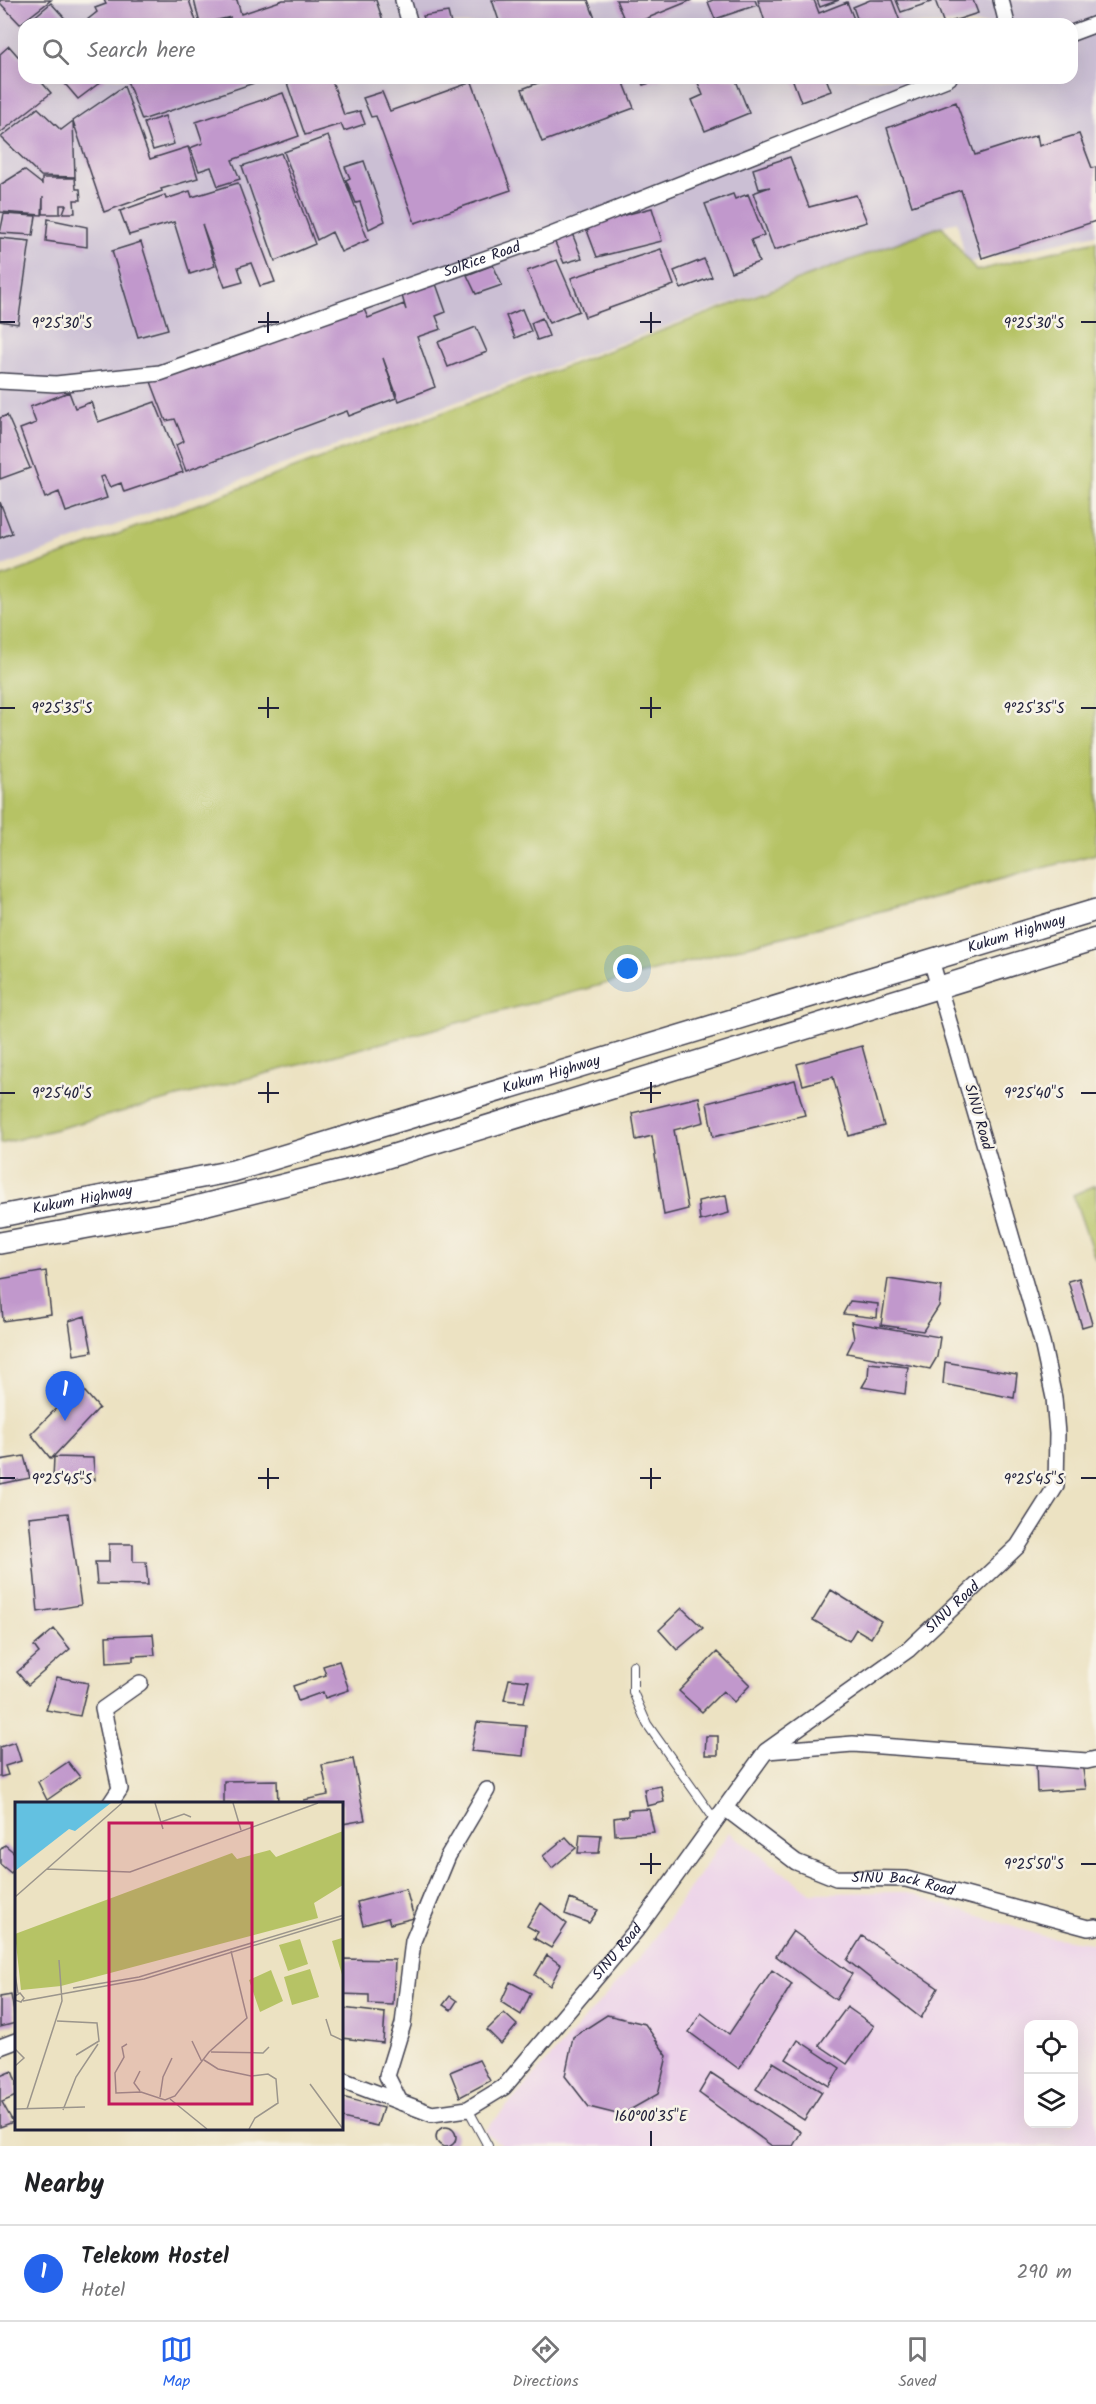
<!DOCTYPE html>
<html lang="en">
<head>
<meta charset="utf-8">
<style>
	:root { --surface:#fff; --page:#f6f6f6; --text:#202124; --muted:#757577; --line:#e0e0e0; --accent:#2563eb }
	body { margin:0; font-family:Kalam,sans-serif; background:var(--page); color:var(--text) }
	.controls { position:absolute; right:18px; bottom:18px; display:grid; overflow:hidden; border-radius:12px; box-shadow:0 6px 24px #0002 }
	.controls button { width:54px; height:54px; display:grid; place-items:center; padding:0; border:0; border-bottom:2px solid var(--line); background:var(--surface); color:var(--text); font:30px sans-serif }
	.you { position:absolute; left:628px; top:969px; width:21px; height:21px; margin:-15px; border:4px solid #fff; border-radius:50%; background:#1a73e8; box-shadow:0 0 0 9px #1a73e833 }
	.badge { display:grid; place-items:center; width:39px; height:39px; border-radius:50%; background:var(--accent); color:#fff; font-size:20px; font-weight:700 }
	.pin { position:absolute; translate:-50% -50px; filter:drop-shadow(0 2px 3px #0008) }
	.pin::after { content:''; position:absolute; top:32px; width:21px; height:18px; background:inherit; clip-path:polygon(0 0,100% 0,50% 100%) }
	.list { margin:0; padding:0; list-style:none }
	h2 { display:flex; justify-content:space-between; align-items:center; height:78px; margin:0; padding:0 24px; font-size:26px }
	h2 small { font-size:20px; font-weight:400; color:var(--muted) }
	.list li { display:grid; grid-template-columns:39px 1fr auto; gap:18px; align-items:center; box-sizing:border-box; height:96px; padding:0 24px; border-top:2px solid var(--line) }
	.list b { display:block; font-size:22px; white-space:nowrap }
	.list p { margin:0; font-size:20px; white-space:nowrap; color:var(--muted) }
	.list em { font-size:20px; font-style:normal; color:var(--muted) }
	.icon { flex:none; width:33px; height:33px; fill:none; stroke:currentColor; stroke-width:2; stroke-linecap:round; stroke-linejoin:round }
	.map { position:relative; flex:none; width:1096px; height:2146px; overflow:hidden }
	.search { position:absolute; background:var(--surface); box-shadow:0 6px 24px #0002; left:18px; right:18px; top:18px; height:66px; display:flex; align-items:center; gap:15px; box-sizing:border-box; padding:0 21px; border-radius:18px; color:var(--muted); font-size:22px }
	.sheet { height:174px; background:var(--surface) }
	nav { display:flex; justify-content:space-around; align-items:center; box-sizing:border-box; height:84px; border-top:2px solid var(--line); background:var(--surface); font-size:16px; color:var(--muted) }
	nav a { display:grid; justify-items:center; gap:3px }
	nav .on { color:var(--accent) }
	.map>svg:first-child { display:block }
	.built { fill:#ecd1e9; fill-rule:evenodd }
	.industrial { fill:#cbbfd4; fill-rule:evenodd }
	.green { fill:#b6c365; stroke:#6c7250; stroke-width:1.5 }
	.building { fill:#c198cc }
	.lines { fill:none; stroke-linecap:round; stroke-linejoin:round }
	.service-casing { stroke:#403f4f; stroke-width:10 }
	.minor-casing { stroke:#403f4f; stroke-width:18 }
	.secondary-casing { stroke:#403f4f; stroke-width:24 }
	.service { stroke:#fff; stroke-width:8 }
	.minor { stroke:#fff; stroke-width:15 }
	.secondary { stroke:#fff; stroke-width:21 }
	.ticks { fill:none; stroke:#22223b; stroke-width:2 }
	.labels { text-anchor:middle; dominant-baseline:central; stroke-width:5; stroke-linejoin:round; paint-order:stroke }
	.street-label { font-size:15px; fill:#22223b; stroke:#f7f3e8 }
	.inset-road { fill:none; stroke:#9b958c; stroke-width:1.5 }
	.view { fill:#c2185b; fill-opacity:0.15; stroke:#c2185b; stroke-width:3 }
	.inset-edge { fill:none; stroke:#22223b; stroke-width:3 }
	.ticks-label { font-size:15px; text-anchor:middle; fill:#22223b; stroke:#f7f3e8; stroke-width:5; stroke-linejoin:round; paint-order:stroke }
</style>
</head>
<body>
<div class="map">
<svg width="1096" height="2146" viewBox="0 0 1096 2146">
	<rect width="100%" height="100%" fill="#f7f3e8"/>
	<filter id="ink" filterUnits="userSpaceOnUse"><feTurbulence type="fractalNoise" baseFrequency=".0167" numOctaves="2"/><feDisplacementMap in="SourceGraphic" scale="12" xChannelSelector="R" yChannelSelector="G"/><feConvolveMatrix kernelMatrix="1 2 1 2 8 2 1 2 1" color-interpolation-filters="sRGB"/></filter>
	<filter id="wash" filterUnits="userSpaceOnUse"><feTurbulence type="fractalNoise" baseFrequency=".008" numOctaves="4" result="noise"/><feDisplacementMap in="SourceGraphic" scale="24" xChannelSelector="R" yChannelSelector="G"/><feGaussianBlur stdDeviation="1.35" result="paint"/><feColorMatrix in="noise" values="0 0 0 0 0 0 0 0 0 0 0 0 0 0 0 0 0 1.4 0 .05"/><feComposite in="paint" operator="in"/></filter>
	<g filter="url(#wash)">
		<rect width="100%" height="100%" fill="#ece2c2"/>
		<path class="built" d="M729 1832 811 1893 904 1892 1042 1936 1096 1944V2146H504L484 2132 648 1948ZM1028 2024H1074V2124H1028Z"/>
		<path class="industrial" d="M0 0H1096V234L966 263 957 221 0 567ZM24 24H1072V78H24Z"/>
		<path class="green" d="M942 226 976 271 1096 241V854L0 1144V578Z
			M1096 1185V1261L1073 1195Z"/>
		<g id="blocks">
			<path class="building" d="M0 0H51L20 24 0 3Z
				M104 0H189L197 24H82L97 12 95 8 106 4Z
				M194 0H237L241 14 283 0H376L384 24H215L231 17 200 24Z
				M492 0H588L597 24H500Z
				M616 0H692L633 24H626Z
				M713 0H755L757 5 715 19 708 2Z
				M758 0H814L819 13 847 2 856 24H759L765 22Z
				M817 0H839L820 7Z
				M870 0H892L901 24H859L853 7Z
				M896 0H931V2L901 12Z
				M935 0H973L978 13 944 24Z
				M51 3 70 24H26Z
				M448 12 451 24H425L423 16Z
				M9 46 24 63V78H38L51 93 0 133V54Z
				M60 78H106L78 99Z
				M126 78H269L142 120Z
				M303 78H331L344 115 360 111 365 124 344 131 341 124 305 135 287 83Z
				M551 78H622L634 108 542 142 522 89Z
				M640 78H663V79L643 85Z
				M696 78H735L749 113 705 131 692 100 703 95Z
				M792 78H826L831 91 801 102Z
				M472 82 511 190 415 223 376 116 371 117 363 98 382 92 390 111Z
				M124 86 150 159 188 147 198 178 161 189 162 191 104 212 73 121 75 177 41 176 1 137 38 108 61 130 73 121Z
				M283 93 299 136 232 160 240 179 218 186 211 167 199 171 190 148 203 143 196 122Z
				M956 102 975 155 1037 135 1039 146 1079 134 1092 168 1096 167V221L982 258 961 190 912 206 887 128Z
				M165 116 174 144 153 150 144 123Z
				M328 136 368 240 341 252 332 232 317 240 284 152Z
				M281 153 315 244 275 261 242 166Z
				M790 157 809 207 856 195 867 222 774 250 753 193 770 187 759 189 753 169Z
				M364 161 385 221 369 229 360 202 356 203 346 180 350 178 345 167Z
				M24 170 42 184V178H75L76 189H80L81 200H74L75 213H63L66 205H60V214H43V196L42 215 0 212V185Z
				M238 183 275 282 260 286 251 263 238 267 243 282 225 287 202 224 215 266 190 274 174 222 129 235 120 211 165 195 166 199 190 191 192 197Z
				M733 194 735 199 748 194 764 235 751 240 759 262 731 272 705 204Z
				M652 208 662 241 597 257 585 225Z
				M4 214 36 216 33 235 0 233Z
				M48 219 87 227V247L46 241Z
				M571 231 582 258 564 263 553 238Z
				M0 238 30 241 18 324 0 321Z
				M141 242 168 329 138 337 112 251Z
				M661 249 674 285 585 317 571 278Z
				M704 259 712 277 681 289 674 271Z
				M557 260 579 311 549 323 527 271Z
				M493 265 502 285 476 294 467 275Z
				M435 281 446 312 436 316 441 329 417 337 435 387 399 401 383 358 396 398 349 416 347 411 186 471 176 445 184 441 175 419 166 421 150 379 363 307 368 318 404 304 406 310 401 292Z
				M522 309 531 331 515 338 506 316Z
				M542 318 549 336 537 340 531 323Z
				M476 327 487 352 448 367 438 342Z
				M69 392 75 408 91 402 98 422 155 402 183 472 124 492 121 483 110 487 104 476 100 477 107 498 66 512 59 492 45 498 20 429 36 423 30 407Z
				M7 415 30 468 0 479V418Z
				M0 502 12 533 0 538Z
				M862 1046 884 1126 849 1136 833 1077 803 1085 797 1064Z
				M795 1080 805 1115 713 1137 707 1103Z
				M699 1097 704 1122 674 1130 688 1209 664 1215 652 1136 636 1140 632 1113Z
				M726 1195 729 1213 700 1221 698 1201Z
				M46 1271 51 1314 3 1321 0 1279Z
				M1079 1278 1092 1324 1082 1327 1068 1281Z
				M888 1279 942 1287 939 1306 923 1331 881 1325Z
				M850 1301 878 1304 877 1318 843 1314Z
				M85 1316 92 1352 74 1355 69 1321Z
				M851 1322 940 1337 937 1357 930 1369 847 1353 854 1339Z
				M945 1362 1017 1374 1014 1398 943 1384Z
				M869 1363 908 1367 905 1394 862 1387 868 1377Z
				M79 1385 99 1408 51 1459 31 1434Z
				M24 1456 30 1478 0 1484V1460Z
				M54 1457 93 1458 95 1480 53 1479Z
				M68 1513 81 1605 38 1612 29 1517Z
				M109 1544H133V1562H146L148 1585 97 1584 95 1562H109Z
				M831 1590 881 1621 871 1638 856 1629 849 1641 813 1620Z
				M682 1608 703 1628 677 1650 659 1630Z
				M54 1629 70 1649 28 1685 17 1672 39 1653 34 1646Z
				M153 1634 155 1655 133 1656V1661L107 1663 106 1636Z
				M717 1652 750 1685 734 1702 723 1691 702 1712 679 1691Z
				M339 1661 349 1690 325 1698 323 1692 298 1701 293 1686 326 1675 323 1666Z
				M57 1677 88 1683 80 1716 46 1710Z
				M509 1679 529 1681 524 1702 504 1700Z
				M477 1722 526 1726 523 1756 471 1751Z
				M706 1736H718V1755H705Z
				M15 1742 21 1761 5 1766 8 1775 0 1777V1747Z
				M353 1759 365 1820 342 1824V1804H305L304 1800 328 1795 322 1765Z
				M68 1762 80 1777 47 1800 38 1782Z
				M1036 1763H1082L1086 1789 1037 1792Z
				M277 1780 278 1804H224V1781Z
				M661 1786 664 1802 647 1806 644 1789Z
				M649 1809 654 1832 615 1835 614 1818 628 1816V1810Z
				M580 1834 601 1835 599 1853H578Z
				M566 1837 576 1848 552 1868 543 1856Z
				M5 1845 16 1854V1867L11 1873 0 1864V1850Z
				M406 1889 414 1918 390 1924 388 1918 363 1925 357 1902Z
				M570 1899 598 1910 589 1923 565 1914Z
				M541 1903 567 1924 551 1948 534 1938 538 1932 527 1926Z
				M793 1931 852 1974 836 2000 776 1956Z
				M862 1936 938 1988 921 2018 847 1960Z
				M547 1955 561 1965 550 1986 535 1975Z
				M342 1959 395 1960 393 2005 369 2004V1995L342 1994Z
				M772 1970 792 1984 739 2069 689 2032 701 2013 729 2034Z
				M510 1982 531 1993 521 2015 501 2002Z
				M11 1995 16 2023 0 2027V1997Z
				M450 1996 457 2001 451 2010 443 2005Z
				M847 2007 874 2026 847 2064 819 2045Z
				M342 2008 385 2013 383 2043 342 2038Z
				M504 2013 517 2025 501 2044 487 2030Z
				M607 2015 645 2024 667 2056 658 2094 621 2115 589 2107 565 2076 573 2037Z
				M798 2040 840 2068 829 2086 786 2059Z
				M479 2060 490 2081 460 2097 450 2072Z
				M773 2062 822 2092 804 2120 756 2089Z
				M12 2071 16 2082V2096L2 2102 13 2122 0 2127V2076Z
				M711 2073 801 2132 793 2146H772L699 2093Z
				M342 2097 383 2108 377 2126 342 2118Z
				M436 2137a10 10 0 1 1 20 0a10 10 0 1 1-20 0Z"/>
		</g>
	</g>
	<g filter="url(#ink)">
		<use href="#blocks" fill-opacity="0" stroke="#403f4f" stroke-width="1.5"/>
		<g class="lines">
			<g class="service-casing">
				<path id="service" d="M633 1665V1692L647 1724 715 1820
					M468 2109 488 2146"/>
			</g>
			<g class="minor-casing">
				<g id="minor">
					<path d="M403 0 410 24"/>
					<path d="M1001 0 1007 24"/>
					<path d="M1072 33 1096 24"/>
					<path id="s1" d="M0 381 56 384 160 373 536 241 949 78"/>
					<path d="M767 1751 853 1744 1087 1761 1096 1759"/>
					<path d="M110 1804 120 1789 103 1709 140 1683"/>
					<path id="s2" d="M725 1808 796 1862 836 1878 906 1879 1088 1928 1096 1927"/>
					<path d="M0 2047 16 2041"/>
					<path id="s3" d="M342 2080 432 2114 468 2109 504 2087 638 1928 766 1751 908 1650 1018 1546 1056 1486 1057 1434 1054 1398 1042 1342 931 960"/>
					<path d="M400 2102 387 2076 403 2024 413 1941 448 1856 487 1790"/>
				</g>
			</g>
			<g class="secondary-casing">
				<g id="secondary">
					<path id="s4" d="M0 1216 233 1171 1096 910"/>
					<path d="M0 1243 183 1210 355 1167 1096 939"/>
				</g>
			</g>
			<use href="#service" class="service"/>
			<use href="#minor" class="minor"/>
			<use href="#secondary" class="secondary"/>
		</g>
	</g>
	<path class="ticks" d="M268 312V333M651 312V333M0 322H15M258 322H279M640 322H661M1081 322H1096M268 697V718M651 697V718M0 708H15M258 708H279M640 708H661M1081 708H1096M268 1082V1103M651 1082V1103M0 1093H15M258 1093H279M640 1093H661M1081 1093H1096M268 1468V1489M651 1468V1489M0 1478H15M258 1478H279M640 1478H661M1081 1478H1096M651 1853V1874M640 1864H661M1081 1864H1096M651 2131V2146"/>
	<g class="labels">
		<g class="street-label">
			<text stroke="none"><textPath href="#s1" startOffset="502">SolRice Road</textPath></text>
			<text stroke="none"><textPath href="#s4" startOffset="1056">Kukum Highway</textPath></text>
			<text stroke="none"><textPath href="#s4" startOffset="570">Kukum Highway</textPath></text>
			<text transform="translate(978 1117) rotate(74)">SINU Road</text>
			<text stroke="none"><textPath href="#s4" startOffset="84">Kukum Highway</textPath></text>
			<text stroke="none"><textPath href="#s3" startOffset="837">SINU Road</textPath></text>
			<text stroke="none"><textPath href="#s2" startOffset="200">SINU Back Road</textPath></text>
			<text stroke="none"><textPath href="#s3" startOffset="351">SINU Road</textPath></text>
		</g>
	</g>
	<g transform="translate(15 1802)">
		<rect width="328" height="328" fill="#ece2c2"/>
		<path d="M328 29V83L299 101 303 116 46 184 6 188 0 132 217 51 222 57 255 48 261 55ZM328 128 329 175 328 176 317 139 327 136ZM285 137 293 162 273 169 264 143ZM295 167 304 195 277 203 269 175ZM256 168 268 199 245 210 234 178Z" fill="#b6c365"/>
		<path d="M0 1H96L60 29 54 27 0 69Z" fill="#63c1e1"/>
		<path class="inset-road" d="M140 1 148 27M218 1 226 28M146 20 169 12 176 15M32 67 115 70 303 1M0 95 107 1M0 172 3 191M58 186 124 175 329 113M0 194 5 191 9 196 6 200 0 198M8 199 129 177 329 116M311 217 316 233 329 239M42 219 82 221 84 239 61 253M177 239 187 260M112 242 107 245 109 255 100 271 101 291 126 290 150 298 160 294 194 250 232 216 216 149M0 247 9 256 0 264M196 250 248 251 254 245M189 258 203 267 236 274 253 272 261 277 263 301 240 316 234 327M295 282 328 327M125 289 119 281 125 269M145 295 148 275 157 256M155 297 192 327M0 307 70 305M12 307 47 199 44 158M48 308 61 275 83 242"/>
		<path class="view" d="M94 21H237V302H94Z"/>
		<rect width="328" height="328" class="inset-edge"/>
	</g>
	<g class="ticks-label">
		<text x="62" y="328">9°25'30"S</text>
		<text x="1034" y="328">9°25'30"S</text>
		<text x="62" y="713">9°25'35"S</text>
		<text x="1034" y="713">9°25'35"S</text>
		<text x="62" y="1098">9°25'40"S</text>
		<text x="1034" y="1098">9°25'40"S</text>
		<text x="62" y="1484">9°25'45"S</text>
		<text x="1034" y="1484">9°25'45"S</text>
		<text x="1034" y="1869">9°25'50"S</text>
		<text x="651" y="2121">160°00'35"E</text>
	</g>
</svg>
<div class="controls">
<button><svg class="icon" aria-label="locate" viewBox="0 0 24 24"><circle cx="12" cy="12" r="6"/><path d="M12 2v4M12 18v4M2 12h4M18 12h4"/></svg></button>
<button><svg class="icon" aria-label="layers" viewBox="0 0 24 24"><path d="M12 4l9 5-9 5-9-5zM3 14l9 5 9-5"/></svg></button>
</div>
<div class="you"></div>
<div class="pin badge" style="left:65px;top:1421px">1</div>
<div class="search"><svg class="icon" aria-label="search" viewBox="0 0 24 24"><circle cx="10" cy="10" r="6"/><path d="M15 15l6 6"/></svg>Search here</div>
</div>
<section class="sheet">
<h2>Nearby<small></small></h2>
<ul class="list">
<li><span class="badge">1</span><div><b>Telekom Hostel</b><p>Hotel</p></div><em>290 m</em></li>
</ul>
</section>
<nav>
<a class="on"><svg class="icon" aria-label="map" viewBox="0 0 24 24"><path d="M3 6l6-2 6 2 6-2v14l-6 2-6-2-6 2zM9 4v14M15 6v14"/></svg>Map</a>
<a><svg class="icon" aria-label="directions" viewBox="0 0 24 24"><path d="M12 3l9 9-9 9-9-9zM9 14v-3h6M13 9l2 2-2 2"/></svg>Directions</a>
<a><svg class="icon" aria-label="saved" viewBox="0 0 24 24"><path d="M7 4h10v16l-5-4-5 4z"/></svg>Saved</a>
</nav>
</body>
</html>
